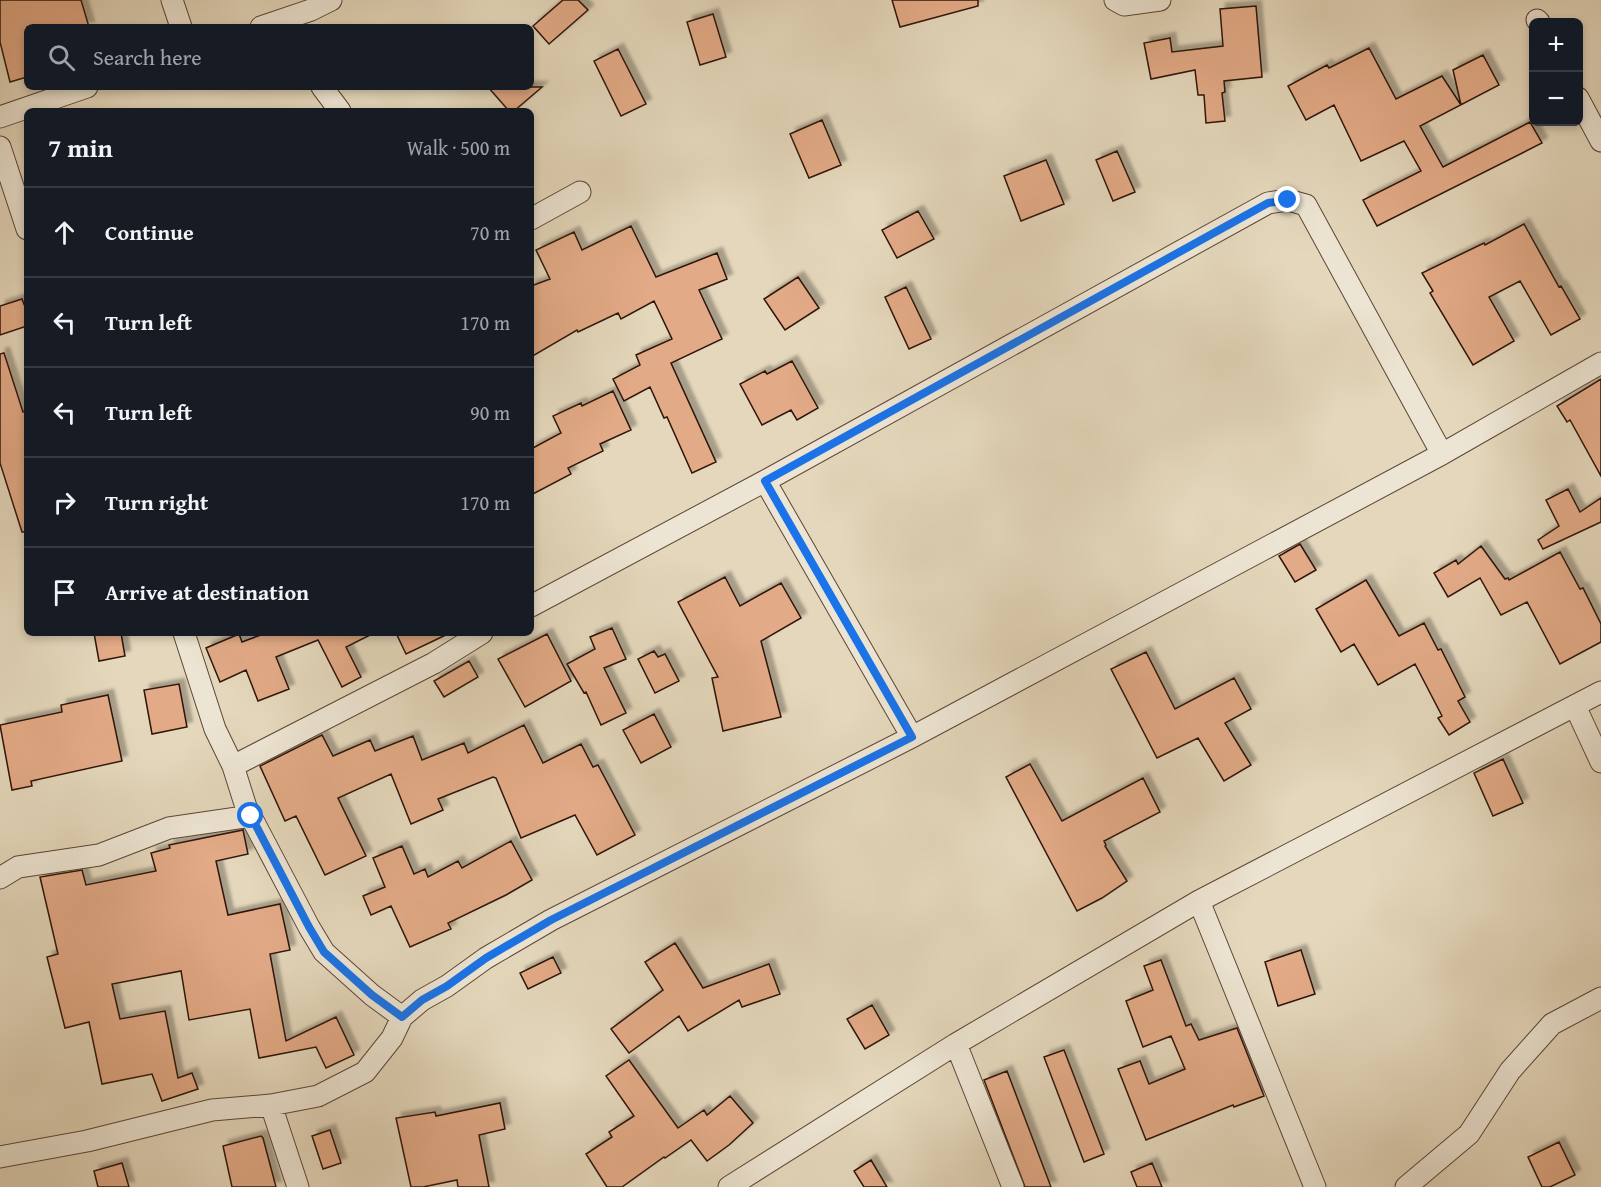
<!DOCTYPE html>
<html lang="en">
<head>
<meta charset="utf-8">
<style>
	:root { --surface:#171b24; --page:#20242c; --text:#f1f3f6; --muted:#9ea1a6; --line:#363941 }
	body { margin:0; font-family:"Gentium Book Plus",serif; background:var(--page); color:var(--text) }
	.controls { position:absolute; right:18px; top:18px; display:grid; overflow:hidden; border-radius:9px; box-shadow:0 3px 9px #0003 }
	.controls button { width:54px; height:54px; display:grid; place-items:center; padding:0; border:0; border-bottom:2px solid var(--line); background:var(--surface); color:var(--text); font:30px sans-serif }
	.stop { position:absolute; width:18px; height:18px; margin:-14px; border:4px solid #1a73e8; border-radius:50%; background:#fff }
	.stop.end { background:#1a73e8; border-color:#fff; box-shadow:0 2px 6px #0008 }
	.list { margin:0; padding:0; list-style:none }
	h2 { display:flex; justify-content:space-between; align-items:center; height:78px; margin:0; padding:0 24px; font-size:26px }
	h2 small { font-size:20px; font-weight:400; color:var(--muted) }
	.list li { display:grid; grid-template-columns:39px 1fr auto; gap:18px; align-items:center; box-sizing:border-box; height:90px; padding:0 24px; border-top:2px solid var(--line) }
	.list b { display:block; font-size:22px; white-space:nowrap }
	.list em { font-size:20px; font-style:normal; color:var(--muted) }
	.icon { flex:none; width:33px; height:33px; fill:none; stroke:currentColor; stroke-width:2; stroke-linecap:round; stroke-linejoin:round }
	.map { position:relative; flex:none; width:1601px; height:1187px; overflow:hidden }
	.search { position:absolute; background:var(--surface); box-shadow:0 3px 9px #0003; left:24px; top:24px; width:510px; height:66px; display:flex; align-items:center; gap:15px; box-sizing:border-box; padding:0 21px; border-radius:9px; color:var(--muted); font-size:22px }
	.panel { position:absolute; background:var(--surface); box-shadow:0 3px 9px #0003; left:24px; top:108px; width:510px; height:528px; border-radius:9px }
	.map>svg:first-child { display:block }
	.building { fill:#e2aa86; stroke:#2e1409; stroke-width:1.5; filter:url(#shadow) }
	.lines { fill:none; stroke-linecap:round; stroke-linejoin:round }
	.street-casing { stroke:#5c4536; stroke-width:23 }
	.street { stroke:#ede5d3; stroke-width:21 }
	.route { stroke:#1a73e8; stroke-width:8 }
</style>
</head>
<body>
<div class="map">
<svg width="1601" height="1187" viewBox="0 0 1601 1187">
	<defs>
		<filter id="shadow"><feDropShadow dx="5.5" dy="-5.5" stdDeviation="1.5" flood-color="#0004"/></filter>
	</defs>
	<rect width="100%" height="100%" fill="#e4d7bb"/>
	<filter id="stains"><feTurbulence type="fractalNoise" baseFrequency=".00333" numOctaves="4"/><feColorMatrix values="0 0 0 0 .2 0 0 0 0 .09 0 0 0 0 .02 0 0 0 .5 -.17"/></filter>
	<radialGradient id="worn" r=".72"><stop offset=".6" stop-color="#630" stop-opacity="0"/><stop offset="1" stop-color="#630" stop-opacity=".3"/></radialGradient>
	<path class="building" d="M0 0H81L89 27H27V77L10 82 0 42Z
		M563 0H578L588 10 549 44 533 26Z
		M892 0H978V6L900 27Z
		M1256 6 1262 77 1224 81 1225 92 1222 93 1225 121 1206 123 1204 95H1198L1195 70 1151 79 1144 43 1170 38 1172 52 1223 46 1220 9Z
		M713 14 726 57 700 65 687 22Z
		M1369 48 1396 99 1442 76 1461 105 1453 70 1483 55 1499 85 1420 126 1443 167 1530 122 1542 143 1377 226 1363 200 1421 171 1404 141 1361 161 1334 105 1306 120 1288 86 1327 65 1329 68Z
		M618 49 646 104 621 116 594 61Z
		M488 87H542L514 111H509Z
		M822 120 841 165 809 178 790 134Z
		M1117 151 1135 192 1113 201 1096 160Z
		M1046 160 1064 204 1021 221 1004 176Z
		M918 211 934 239 897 258 882 230Z
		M1524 224 1559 287 1561 286 1580 319 1551 335 1520 281 1489 297 1514 341 1473 365 1430 293 1433 291 1422 273 1484 243 1485 245Z
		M631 226 656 277 717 253 727 279 699 290 722 339 671 363 716 462 692 473 667 417 664 418 650 387 624 401 613 379 640 365 636 355 672 339 654 301 621 319 618 313 578 332 577 330 531 357V286L550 279 536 250 574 232 582 250Z
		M798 277 819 308 785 330 764 299Z
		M906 287 931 339 909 349 885 297Z
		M22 299 27 312V326L0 335V306Z
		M4 353 23 412 27 410V532H22L0 463V354Z
		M792 361 818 408 797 420 791 410 762 425 740 384 765 371 767 374Z
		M1601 379V476L1570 420 1567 422 1557 406Z
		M613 391 631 430 600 444 603 451 568 468 571 474 531 495V449L561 433 553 416 581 403 582 406Z
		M1568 489 1580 512 1601 498V522L1543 549 1538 540 1559 526 1546 500Z
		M1300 544 1316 570 1295 582 1279 556Z
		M1481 546 1505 579 1508 578 1509 580 1560 552 1580 589 1583 588 1601 624V642L1560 664 1527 602 1501 615 1480 578 1448 597 1434 573 1456 560 1458 564Z
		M725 577 740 606 781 583 801 618 761 641 781 717 723 731 712 678 718 677 678 602Z
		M1366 580 1399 636 1424 623 1438 650 1441 649 1465 697 1458 701 1470 722 1449 735 1438 718 1442 716 1415 664 1378 685 1354 644 1341 652 1316 609Z
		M612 628 626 659 604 668 626 713 601 725 586 692 584 693 567 664 595 649 590 637Z
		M94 633H121L125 656 99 661Z
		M266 633H374L346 647 361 677 342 687 318 640 276 657 289 689 258 701 246 670 220 682 206 648 239 634 242 642Z
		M396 633H450L406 654Z
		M547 634 571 681 525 707 498 659Z
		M654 651 658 657 665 654 679 681 655 693 638 659Z
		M1146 652 1175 709 1234 678 1251 709 1225 723 1251 765 1224 781 1198 738 1157 758 1111 669Z
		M469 661 478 677 444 697 434 681Z
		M179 684 187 727 152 734 144 690Z
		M108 695 122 761 31 781 32 786 12 790 0 725 62 712 61 705Z
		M654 714 671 747 641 763 623 730Z
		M524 725 543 763 581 744 593 767 598 765 635 835 597 855 575 815 521 838 496 778 493 777 438 799 443 810 411 824 391 774 338 798 366 856 325 875 296 816 285 821 260 766 322 735 333 756 370 740 375 751 413 736 422 760 464 743 468 753Z
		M1503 759 1523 803 1493 816 1474 773Z
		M1030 764 1062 821 1143 778 1160 812 1104 841 1106 845 1105 846 1127 881 1102 898 1077 911 1006 777Z
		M243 830 248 854 216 861 228 915 280 904 290 950 270 954 286 1041 336 1017 354 1055 326 1068 316 1047 259 1058 250 1009 189 1020 181 971 112 984 120 1019 165 1011 178 1078 192 1073 198 1089 162 1101 152 1074 102 1084 89 1022 65 1028 47 957 58 954 40 877 82 870 86 885 156 871 151 853 170 848 169 845Z
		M511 841 532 880 506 895 448 923 451 929 410 947 391 906 371 915 363 896 385 887 373 858 402 846 414 874 425 869 428 877 458 861 462 868Z
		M675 943 703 988 769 964 780 994 742 1007 739 1000 688 1031 679 1016 629 1053 611 1029 663 990 645 962Z
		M1301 950 1315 994 1278 1006 1265 962Z
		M553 957 561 973 528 989 520 973Z
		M1161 960 1186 1026 1191 1024 1199 1040 1237 1028 1264 1096 1234 1107 1233 1105 1146 1140 1118 1069 1140 1061 1149 1084 1185 1069 1171 1036 1143 1047 1126 1001 1153 990 1144 966Z
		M872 1005 889 1035 865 1049 847 1019Z
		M1064 1050 1104 1154 1084 1162 1044 1057Z
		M629 1060 678 1128 704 1110 707 1115 730 1096 753 1123 729 1145 707 1161 691 1140 665 1158 664 1157 622 1187H607L586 1154 612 1137 609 1132 634 1116 606 1076Z
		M1007 1071 1051 1187H1025L984 1080Z
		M500 1103 505 1129 479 1135 489 1187H458L457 1180 423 1187H411L396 1118 435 1112 436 1116Z
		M330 1130 341 1163 323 1169 312 1136Z
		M261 1136 263 1138 276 1187H232L223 1146Z
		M1559 1142 1575 1175 1550 1187H1542L1528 1157Z
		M871 1160 887 1187H864L854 1171Z
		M122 1163 129 1187H98L94 1171Z
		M1152 1163 1162 1187H1137L1131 1172Z"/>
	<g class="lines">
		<g class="street-casing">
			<path id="street" d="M172 0 181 27
				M1115 0 1124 5 1160 0
				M1537 20 1539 22
				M261 27 311 10 331 0
				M322 87 340 111
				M1578 98 1601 141
				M0 117 87 87
				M0 147 27 229
				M531 219 580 192
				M765 481 912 737
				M531 606 765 481 1268 203 1288 200 1306 205 1442 454
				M184 633 215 729 233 766 246 807 309 927 324 952 372 995 402 1017
				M1575 706 1601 762
				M233 766 434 663 482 633
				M0 878 18 867 99 855 169 828 251 816
				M1199 901 1315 1187
				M956 1044 1013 1187
				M271 1105 298 1187
				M0 1157 87 1141 212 1110 271 1105 318 1096 365 1072 392 1038 402 1017 422 1000 447 986 486 958 551 920 912 737 1442 454 1601 363
				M729 1187 956 1044 1199 901 1601 692
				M1406 1187 1469 1134 1510 1071 1552 1024 1601 998"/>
		</g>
		<use href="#street" class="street"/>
	</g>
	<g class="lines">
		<path class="route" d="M251 816 309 927 324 952 372 995 402 1017 422 1000 447 986 486 958 551 920 912 737 765 481 1268 203 1288 200"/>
	</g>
	<rect width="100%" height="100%" filter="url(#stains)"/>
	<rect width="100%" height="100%" fill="url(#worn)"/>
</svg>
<div class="controls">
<button>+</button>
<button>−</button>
</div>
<div class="stop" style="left:251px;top:816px"></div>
<div class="stop end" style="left:1288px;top:200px"></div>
<div class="search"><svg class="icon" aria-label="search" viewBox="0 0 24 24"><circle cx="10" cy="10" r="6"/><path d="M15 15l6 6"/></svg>Search here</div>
<section class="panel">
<h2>7 min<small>Walk · 500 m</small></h2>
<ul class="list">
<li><svg class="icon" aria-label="ahead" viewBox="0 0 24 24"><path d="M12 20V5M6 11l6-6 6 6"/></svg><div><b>Continue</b></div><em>70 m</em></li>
<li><svg class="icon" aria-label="left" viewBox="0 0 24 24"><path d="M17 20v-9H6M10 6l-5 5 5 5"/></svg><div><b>Turn left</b></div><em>170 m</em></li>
<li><svg class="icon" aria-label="left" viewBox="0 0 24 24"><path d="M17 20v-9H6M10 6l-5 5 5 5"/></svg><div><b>Turn left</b></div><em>90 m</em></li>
<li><svg class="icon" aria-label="right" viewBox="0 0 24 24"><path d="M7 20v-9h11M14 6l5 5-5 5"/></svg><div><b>Turn right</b></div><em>170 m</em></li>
<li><svg class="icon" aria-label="arrive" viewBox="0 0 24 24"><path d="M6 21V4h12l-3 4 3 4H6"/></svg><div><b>Arrive at destination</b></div></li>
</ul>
</section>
</div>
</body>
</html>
